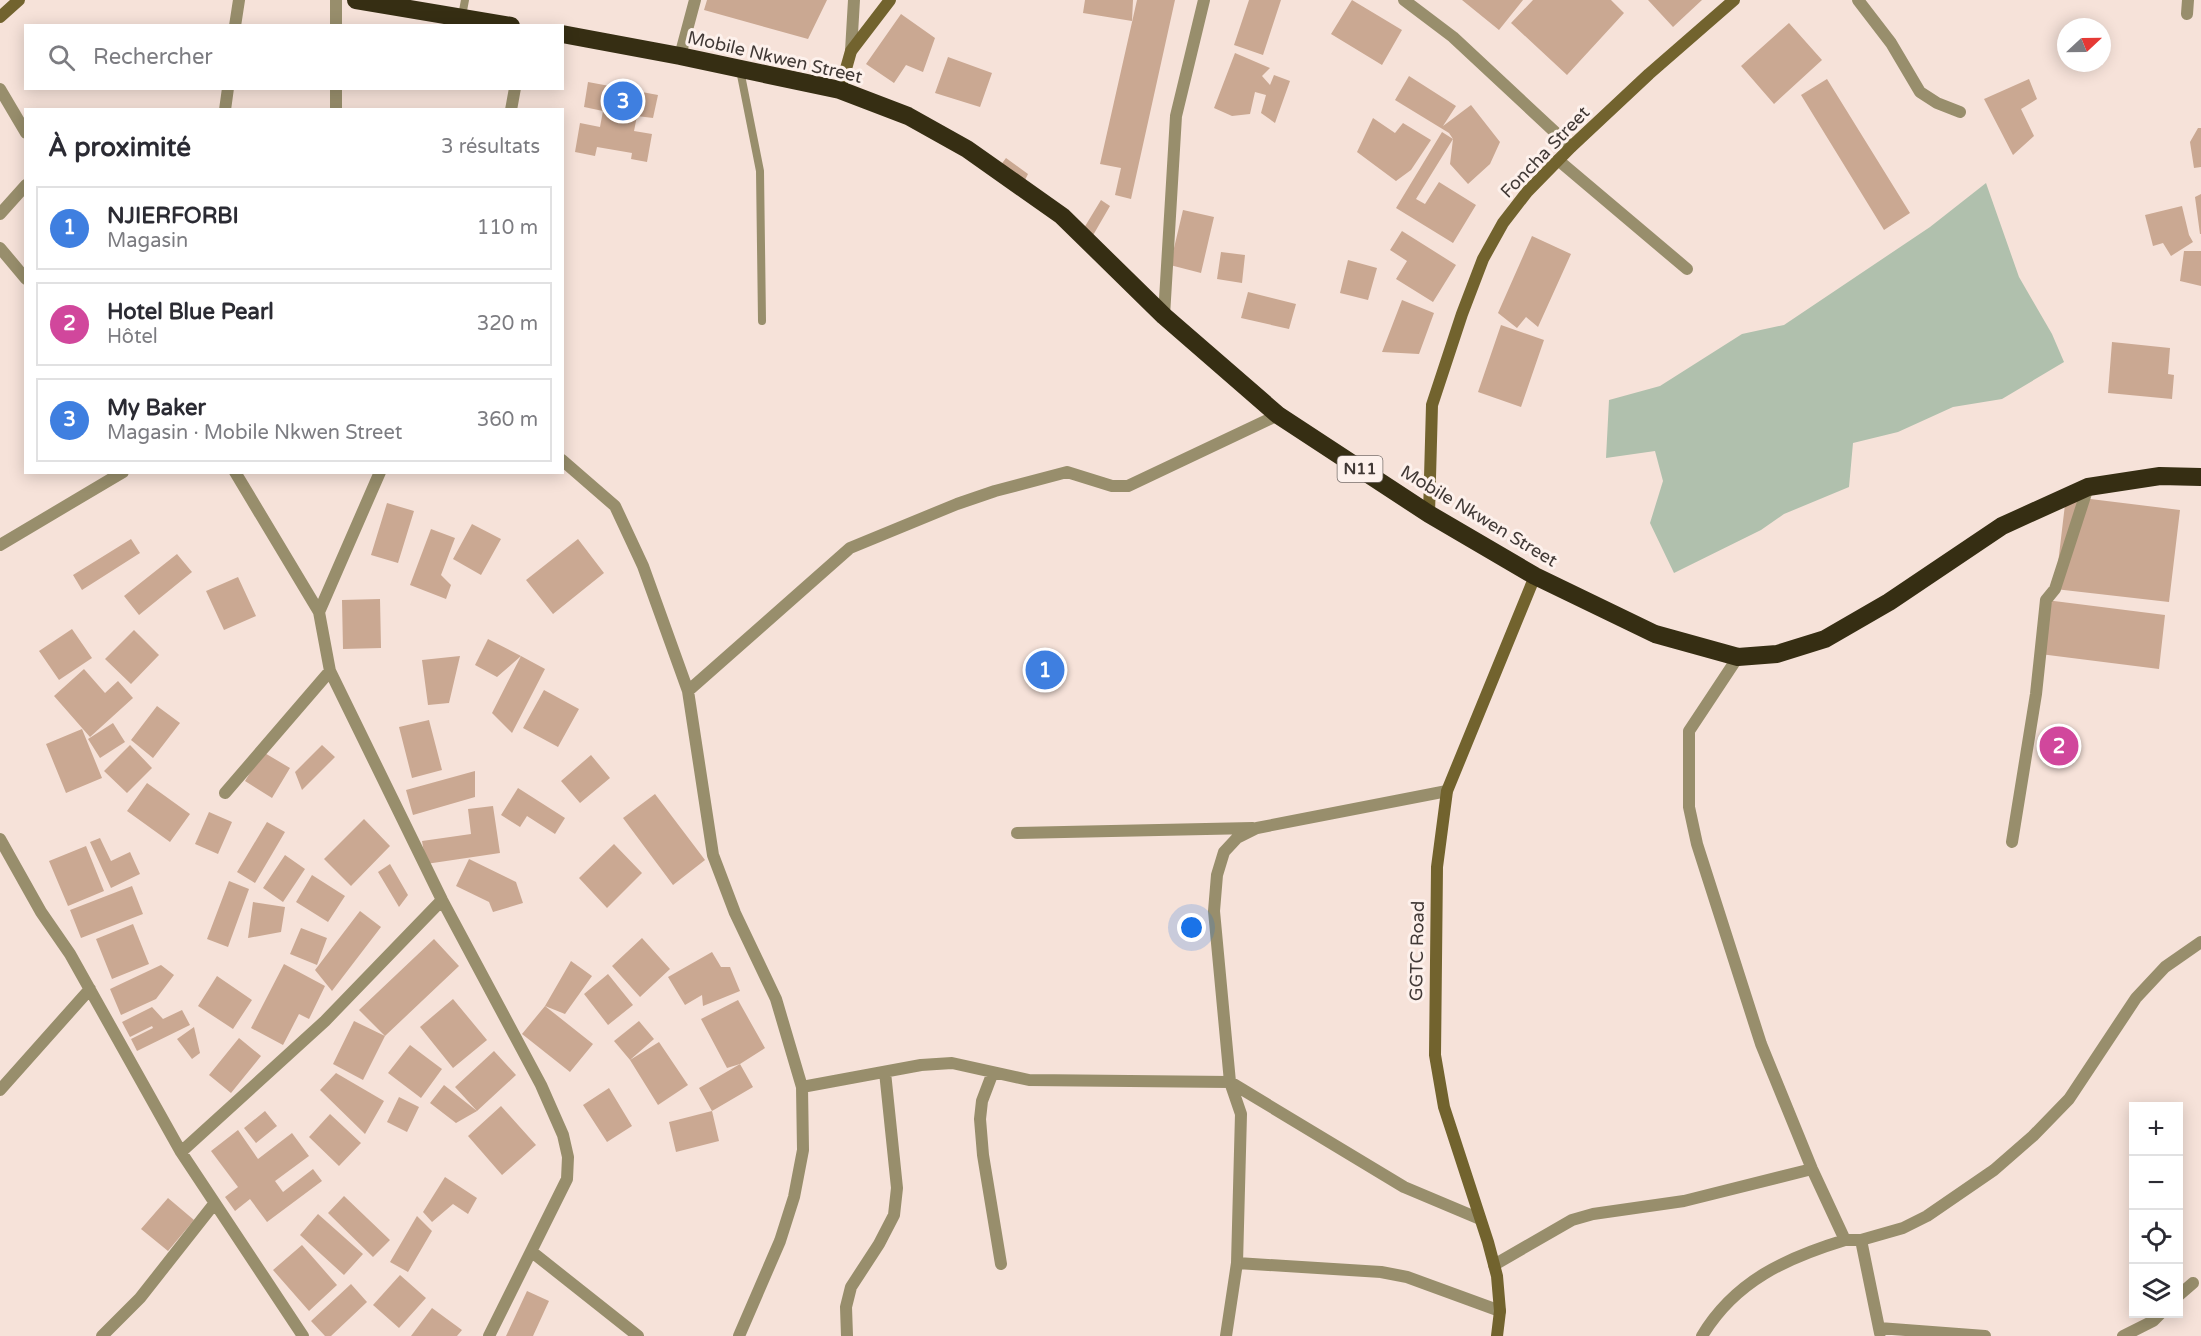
<!DOCTYPE html>
<html lang="fr">
<head>
<meta charset="utf-8">
<style>
	:root { --surface:#fff; --page:#f7f7f7; --text:#2b2b33; --muted:#7c7c81; --line:#e1e1e2; --accent:#0b8043 }
	body { margin:0; font-family:"Varela Round",sans-serif; background:var(--page); color:var(--text) }
	.controls { position:absolute; right:18px; bottom:18px; display:grid; overflow:hidden; border-radius:0px; box-shadow:0 3px 15px #0003 }
	.controls button { width:54px; height:54px; display:grid; place-items:center; padding:0; border:0; border-bottom:2px solid var(--line); background:var(--surface); color:var(--text); font:30px sans-serif }
	.compass { position:absolute; left:2057px; top:18px; width:54px; height:54px; border-radius:50%; background:var(--surface); box-shadow:0 3px 15px #0003; rotate:68deg }
	.you { position:absolute; left:1192px; top:928px; width:21px; height:21px; margin:-15px; border:4px solid #fff; border-radius:50%; background:#1a73e8; box-shadow:0 0 0 9px #1a73e833 }
	.badge { display:grid; place-items:center; width:39px; height:39px; border-radius:50%; background:var(--accent); color:#fff; font-size:20px; font-weight:700 }
	.pin { position:absolute; translate:-50% -50%; border:3px solid #fff; box-shadow:0 2px 6px #0006 }
	.list { margin:0; padding:0; list-style:none }
	h2 { display:flex; justify-content:space-between; align-items:center; height:78px; margin:0; padding:0 24px; font-size:26px }
	h2 small { font-size:20px; font-weight:400; color:var(--muted) }
	.list li { display:grid; grid-template-columns:39px 1fr auto; gap:18px; align-items:center; box-sizing:border-box; height:84px; margin:0 12px 12px; padding:0 12px; border:2px solid var(--line); border-radius:0px }
	.list b { display:block; font-size:22px; white-space:nowrap }
	.list p { margin:0; font-size:20px; white-space:nowrap; color:var(--muted) }
	.list em { font-size:20px; font-style:normal; color:var(--muted) }
	.icon { flex:none; width:33px; height:33px; fill:none; stroke:currentColor; stroke-width:2; stroke-linecap:round; stroke-linejoin:round }
	.map { position:relative; flex:none; width:2201px; height:1336px; overflow:hidden }
	.search { position:absolute; background:var(--surface); box-shadow:0 3px 15px #0003; left:24px; top:24px; width:540px; height:66px; display:flex; align-items:center; gap:15px; box-sizing:border-box; padding:0 21px; border-radius:0px; color:var(--muted); font-size:22px }
	.panel { position:absolute; background:var(--surface); box-shadow:0 3px 15px #0003; left:24px; top:108px; width:540px; height:366px; border-radius:0px }
	.map>svg:first-child { display:block }
	.green { fill:#b0c0ad }
	.building { fill:#caa892 }
	.lines { fill:none; stroke-linecap:round; stroke-linejoin:round }
	.lane { stroke:#988e6c; stroke-width:8 }
	.street { stroke:#988e6c; stroke-width:12 }
	.secondary { stroke:#72632e; stroke-width:12 }
	.highway { stroke:#362e13; stroke-width:18 }
	.labels { text-anchor:middle; dominant-baseline:central; stroke-width:6; stroke-linejoin:round; paint-order:stroke }
	.shield { fill:#fdf1ec; stroke:#79706d; stroke-width:1.5 }
	.shield-label { font-size:16px; font-weight:bold; fill:#413936 }
	.street-label { font-size:18px; fill:#413936; stroke:#fdf1ec }
</style>
</head>
<body>
<div class="map">
<svg width="2201" height="1336" viewBox="0 0 2201 1336">
	<rect width="100%" height="100%" fill="#f6e2d9"/>
	<path class="green" d="M1986 183 2019 277 2052 334 2064 362 2002 399 1953 407 1898 432 1853 443 1849 487 1784 514 1761 530 1674 573 1650 523 1663 481 1655 451 1606 458 1609 400 1660 386 1742 334 1784 325 1930 227Z"/>
	<path class="building" d="M707 0H827L808 39 704 10Z
		M1085 0H1133L1132 21 1083 13Z
		M1137 0H1175L1131 199 1115 195 1121 168 1100 164Z
		M1249 0H1281L1263 55 1234 45Z
		M1352 0 1402 30 1382 65 1331 34Z
		M1462 0H1523L1499 30Z
		M1533 0H1611L1624 13 1567 75 1511 23Z
		M1648 0H1702L1673 27Z
		M901 14 935 38 923 72 906 65 894 83 866 64Z
		M1789 23 1822 60 1774 104 1741 66Z
		M1235 53 1270 68 1262 76 1270 85 1274 75 1290 81 1275 123 1261 113 1266 95 1255 92 1250 114 1232 116 1214 108Z
		M948 57 992 73 980 107 935 93Z
		M1409 76 1456 106 1443 126 1471 105 1500 142 1490 164 1468 184 1450 164 1453 139 1449 133 1395 100Z
		M1827 79 1910 213 1884 230 1801 95Z
		M2029 79 2037 99 2021 109 2034 136 2013 155 1984 99Z
		M588 82 658 95 653 118 637 116 634 131 652 134 647 162 631 159 632 153 597 147 595 156 575 152 580 123 600 127 603 111 584 107Z
		M1373 118 1395 133 1403 123 1431 140 1411 170 1396 181 1357 152Z
		M2198 128H2201V167L2194 168 2190 142Z
		M1442 132 1453 139 1416 199 1425 204 1439 182 1476 205 1453 243 1396 208Z
		M1006 158 1028 174 1022 186 997 170Z
		M2201 194V234H2200L2195 197Z
		M1101 200 1110 206 1092 237 1084 228Z
		M2182 206 2189 235 2193 242 2171 256 2163 243 2153 246 2145 215Z
		M1183 210 1214 217 1201 273 1170 265Z
		M1402 231 1456 265 1433 302 1396 279 1407 261 1390 250Z
		M1532 236 1571 254 1538 327 1526 317 1517 328 1498 313Z
		M2184 251H2201V286L2180 281Z
		M1221 252 1245 255 1242 283 1217 279Z
		M1348 260 1377 268 1368 300 1340 293Z
		M1248 292 1296 304 1289 329 1241 318Z
		M1402 300 1434 313 1419 354 1382 352Z
		M1501 325 1544 340 1521 407 1478 392Z
		M2112 342 2170 348 2168 374 2174 375 2172 399 2108 393Z
		M2066 496 2180 510 2169 602 2055 589Z
		M387 503 414 511 398 563 371 555Z
		M472 524 501 539 481 575 453 559Z
		M431 529 455 538 441 575 451 585 446 599 410 585Z
		M131 539 140 553 82 590 73 575Z
		M578 539 604 573 553 614 526 580Z
		M177 554 192 572 139 615 124 596Z
		M238 577 256 616 224 630 206 591Z
		M380 599 381 648 343 649 342 600Z
		M2046 600 2165 615 2159 669 2040 654Z
		M72 629 92 658 59 680 39 651Z
		M134 630 159 655 131 684 105 659Z
		M488 639 521 656 497 677 475 665Z
		M460 656 449 703 428 705 422 660Z
		M521 656 545 669 512 733 492 713Z
		M84 669 105 693 118 681 133 698 90 737 54 696Z
		M544 690 579 709 558 747 523 728Z
		M157 706 180 723 153 758 131 740Z
		M429 720 442 770 412 778 399 727Z
		M113 723 125 742 100 758 88 739Z
		M82 729 102 778 66 793 46 744Z
		M130 745 152 768 127 793 104 771Z
		M322 745 335 757 302 790 295 772Z
		M263 752 290 768 272 798 245 781Z
		M591 755 610 778 580 803 561 781Z
		M475 771V797L413 815 406 790Z
		M147 783 190 814 170 842 127 811Z
		M518 788 565 818 555 834 527 816 520 827 501 815Z
		M655 794 705 860 673 885 623 818Z
		M493 806 500 853 426 864 422 841 471 834 468 809Z
		M209 812 232 822 218 854 195 844Z
		M364 819 390 846 351 886 324 859Z
		M267 822 285 832 255 883 237 872Z
		M100 838 111 861 130 852 140 874 111 888 90 842Z
		M614 844 642 873 607 908 579 878Z
		M86 846 104 891 68 906 49 861Z
		M285 855 305 869 283 902 263 888Z
		M469 859 516 882 523 903 493 912 489 902 456 886Z
		M390 864 408 895 399 907 378 872Z
		M312 875 345 896 328 922 296 902Z
		M229 881 249 889 228 947 207 939Z
		M132 886 143 914 81 938 70 910Z
		M253 902 285 907 281 932 248 938Z
		M360 911 381 927 332 991 315 970Z
		M133 924 149 964 112 979 96 939Z
		M301 928 327 938 317 965 290 954Z
		M642 938 670 969 640 997 612 966Z
		M434 939 459 966 385 1036 359 1010Z
		M712 952 721 967H730L740 991 703 1006 702 995 685 1005 668 977Z
		M571 961 592 976 565 1014 545 1006Z
		M284 964 325 986 309 1019 299 1014 283 1045 251 1028Z
		M161 965 174 975 156 999 121 1015 110 989Z
		M608 974 633 1005 608 1025 584 994Z
		M217 976 252 1000 233 1029 198 1006Z
		M453 999 487 1040 453 1068 420 1027Z
		M738 1000 765 1048 740 1064 727 1068 701 1019Z
		M545 1006 593 1044 570 1072 522 1034Z
		M152 1007 163 1019 182 1010 190 1025 137 1051 131 1039 153 1028 152 1026 130 1037 122 1022Z
		M354 1021 385 1036 363 1080 333 1064Z
		M639 1021 654 1039 630 1060 614 1041Z
		M194 1027 200 1053 192 1059 177 1039Z
		M239 1038 261 1056 231 1093 209 1075Z
		M659 1042 688 1085 658 1105 630 1060Z
		M410 1045 442 1069 421 1098 388 1073Z
		M494 1051 516 1075 477 1111 455 1087Z
		M740 1064 753 1087 712 1111 699 1088Z
		M336 1073 384 1101 365 1134 320 1090Z
		M444 1085 477 1111 456 1123 430 1103Z
		M609 1088 632 1126 607 1142 583 1105Z
		M399 1097 419 1107 407 1132 387 1122Z
		M501 1106 536 1145 502 1175 468 1136Z
		M265 1111 277 1126 256 1143 244 1128Z
		M712 1111 719 1141 676 1152 669 1122Z
		M330 1114 361 1143 339 1166 309 1137Z
		M238 1130 258 1159 292 1133 309 1156 275 1181 283 1192 313 1169 322 1181 267 1222 250 1199 235 1211 225 1197 238 1187 211 1151Z
		M445 1177 477 1198 468 1214 453 1204 432 1222 423 1212Z
		M344 1196 390 1240 373 1257 328 1213Z
		M168 1198 194 1220 168 1251 141 1229Z
		M318 1214 363 1254 344 1275 300 1235Z
		M417 1216 432 1231 408 1272 390 1262Z
		M302 1245 337 1285 309 1311 273 1270Z
		M400 1275 426 1298 399 1328 373 1305Z
		M351 1284 367 1302 331 1336H325L311 1321Z
		M527 1291 549 1301 533 1336H506Z
		M432 1308 462 1330 457 1336H411Z"/>
	<g class="lines">
		<path class="lane" d="M462 16 465 0
			M740 70 760 171 762 321"/>
		<path class="street" d="M336 0V26
			M1404 0 1453 37 1571 147
			M1858 0 1891 43 1920 92 1937 103 1960 112
			M2187 14 2188 0
			M235 26 239 0
			M851 51 854 0
			M680 56 695 0
			M336 88V110
			M0 89 26 133
			M225 110 228 88
			M511 110 515 88
			M1558 160 1687 269
			M0 214 26 185
			M0 248 26 279
			M1164 316 1176 116 1204 0
			M562 460 615 506 643 566 688 691 713 855 735 913 776 999 802 1087 803 1150 794 1197 780 1241 739 1336
			M235 472 319 612 330 671 442 900 541 1085 563 1135 568 1157 567 1179 489 1336
			M0 545 123 472
			M319 612 380 472
			M688 691 850 548 957 504 995 491 1067 472 1112 486H1128L1278 415
			M225 793 330 671
			M1017 833 1253 828
			M0 839 41 912 70 954 181 1152 303 1336
			M2012 842 2036 694 2046 600 2055 589 2088 487
			M993 1072 982 1101 980 1119 983 1155 1001 1264
			M802 1087 921 1065 952 1063 1029 1080 1230 1082 1404 1187 1480 1219
			M0 1090 90 989
			M181 1152 325 1021 442 900
			M1845 1240H1861L1903 1228 1927 1216 1994 1170 2033 1136 2069 1099 2136 998 2165 967 2201 942
			M1861 1240 1880 1333
			M532 1252 638 1336
			M1237 1263 1381 1272 1407 1277 1500 1311
			M1494 1265 1572 1220 1593 1214 1684 1201 1812 1169
			M2178 1296 2193 1283
			M1879 1328 1985 1336
			M102 1336 140 1298 214 1204
			M847 1336 846 1307 851 1287 879 1244 894 1215 897 1188 885 1072
			M1226 1336 1237 1263 1241 1114 1230 1082 1214 911 1217 875 1224 852 1237 838 1257 828 1447 791
			M1702 1336C1735 1281 1786 1258 1845 1240L1812 1169 1761 1044 1697 844 1689 807V731L1738 657
			M2123 1336 2153 1321 2160 1314"/>
		<path class="secondary" d="M0 17 19 0
			M840 90 851 51 890 0
			M1429 514 1432 405 1462 314 1483 259 1503 223 1527 192 1571 147 1649 74 1734 0
			M1497 1336 1500 1311 1497 1276 1488 1242 1444 1107 1435 1055 1437 867 1447 791 1535 576"/>
		<path class="highway" d="M356 0 511 26
			M562 34 680 56 840 90 908 116 967 149 1062 216 1164 316 1278 415 1429 514 1535 576 1655 634 1738 657 1777 654 1825 639 1889 602 2002 526 2088 487 2160 476 2201 477"/>
	</g>
	<g class="labels">
		<rect class="shield" x="1337.5" y="456" width="45" height="26" rx="4.5"/>
		<g class="shield-label">
			<text x="1360" y="469">N11</text>
		</g>
		<g class="street-label">
			<text transform="translate(775 57) rotate(13)">Mobile Nkwen Street</text>
			<text transform="translate(1545 152) rotate(-46)">Foncha Street</text>
			<text transform="translate(1479 516) rotate(31)">Mobile Nkwen Street</text>
			<text transform="translate(1417 951) rotate(-89)">GGTC Road</text>
		</g>
	</g>
</svg>
<div class="controls">
<button>+</button>
<button>−</button>
<button><svg class="icon" aria-label="locate" viewBox="0 0 24 24"><circle cx="12" cy="12" r="6"/><path d="M12 2v4M12 18v4M2 12h4M18 12h4"/></svg></button>
<button><svg class="icon" aria-label="layers" viewBox="0 0 24 24"><path d="M12 4l9 5-9 5-9-5zM3 14l9 5 9-5"/></svg></button>
</div>
<svg class="compass" viewBox="-18 -18 36 36"><path d="M0-13l5 13h-10z" fill="#e53935"/><path d="M0 13l5-13h-10z" fill="#7c7c81"/></svg>
<div class="you"></div>
<div class="pin badge" style="left:1045px;top:670px;background:#3f7fe0">1</div>
<div class="pin badge" style="left:2059px;top:746px;background:#d1479c">2</div>
<div class="pin badge" style="left:623px;top:101px;background:#3f7fe0">3</div>
<div class="search"><svg class="icon" aria-label="search" viewBox="0 0 24 24"><circle cx="10" cy="10" r="6"/><path d="M15 15l6 6"/></svg>Rechercher</div>
<section class="panel">
<h2>À proximité<small>3 résultats</small></h2>
<ul class="list">
<li><span class="badge" style="background:#3f7fe0">1</span><div><b>NJIERFORBI</b><p>Magasin</p></div><em>110 m</em></li>
<li><span class="badge" style="background:#d1479c">2</span><div><b>Hotel Blue Pearl</b><p>Hôtel</p></div><em>320 m</em></li>
<li><span class="badge" style="background:#3f7fe0">3</span><div><b>My Baker</b><p>Magasin · Mobile Nkwen Street</p></div><em>360 m</em></li>
</ul>
</section>
</div>
</body>
</html>
